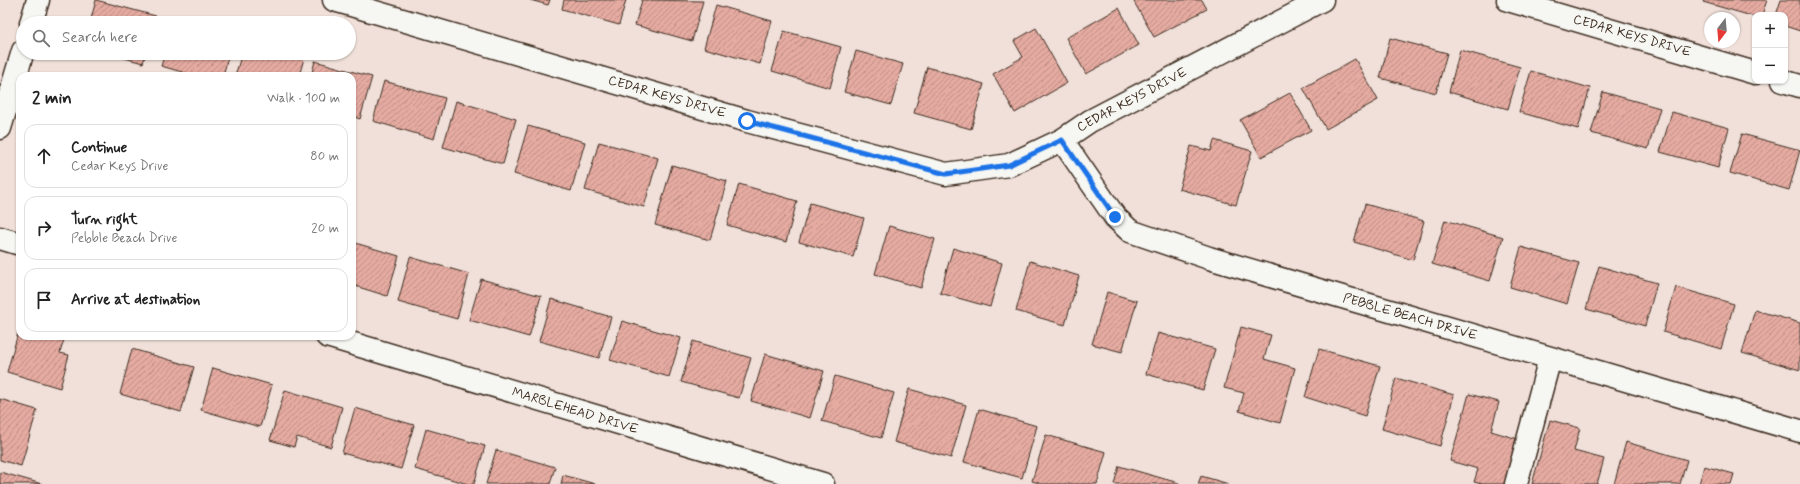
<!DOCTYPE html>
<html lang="en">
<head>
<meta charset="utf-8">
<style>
	:root { --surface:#fff; --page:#f2f2f2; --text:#222; --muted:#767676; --line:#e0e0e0 }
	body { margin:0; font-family:Mynerve,sans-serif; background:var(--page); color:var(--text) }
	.controls { position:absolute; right:12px; top:12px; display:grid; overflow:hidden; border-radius:8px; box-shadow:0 1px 3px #0004 }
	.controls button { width:36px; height:36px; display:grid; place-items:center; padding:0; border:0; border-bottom:1px solid var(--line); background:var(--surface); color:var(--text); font:20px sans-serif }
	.compass { position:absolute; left:1704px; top:12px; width:36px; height:36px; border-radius:50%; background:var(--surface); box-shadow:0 1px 3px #0004; rotate:196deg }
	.stop { position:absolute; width:12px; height:12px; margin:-9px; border:3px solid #1a73e8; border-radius:50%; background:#fff }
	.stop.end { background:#1a73e8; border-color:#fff; box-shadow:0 1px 4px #0008 }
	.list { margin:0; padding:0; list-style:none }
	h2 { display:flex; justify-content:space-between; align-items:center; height:52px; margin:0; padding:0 16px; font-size:17px }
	h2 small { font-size:13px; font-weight:400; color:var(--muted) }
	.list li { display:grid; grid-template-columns:26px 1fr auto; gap:12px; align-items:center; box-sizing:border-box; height:64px; margin:0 8px 8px; padding:0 8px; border:1px solid var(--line); border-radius:12px }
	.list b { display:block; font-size:15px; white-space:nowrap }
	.list p { margin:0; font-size:13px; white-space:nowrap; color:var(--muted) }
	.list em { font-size:13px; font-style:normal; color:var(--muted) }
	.icon { flex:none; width:22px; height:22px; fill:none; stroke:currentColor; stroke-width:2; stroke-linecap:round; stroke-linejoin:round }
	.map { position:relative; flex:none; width:1800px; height:484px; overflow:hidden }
	.search { position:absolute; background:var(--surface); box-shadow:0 1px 3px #0004; left:16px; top:16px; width:340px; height:44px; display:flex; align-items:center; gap:10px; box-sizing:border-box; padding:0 14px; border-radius:22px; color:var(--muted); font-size:15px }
	.panel { position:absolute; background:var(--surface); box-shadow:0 1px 3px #0004; left:16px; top:72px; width:340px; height:268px; border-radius:12px }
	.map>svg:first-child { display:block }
	.building { fill:url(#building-hatch); stroke:#3b2a1e }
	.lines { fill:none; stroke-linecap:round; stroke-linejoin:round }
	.minor-casing { stroke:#3b2a1e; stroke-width:25 }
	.minor { stroke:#f6f6f2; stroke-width:22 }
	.route { stroke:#1a73e8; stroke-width:5 }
	.labels { text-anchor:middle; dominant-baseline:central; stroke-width:3; stroke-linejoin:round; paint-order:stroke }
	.street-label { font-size:13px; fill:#3b2a1e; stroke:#f6f6f2 }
</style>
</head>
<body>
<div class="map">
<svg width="1800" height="484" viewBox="0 0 1800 484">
	<defs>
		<pattern id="building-hatch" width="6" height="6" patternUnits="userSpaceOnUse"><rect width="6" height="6" fill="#e5aba1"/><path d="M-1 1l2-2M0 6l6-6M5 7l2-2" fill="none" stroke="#bb8b83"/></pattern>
	</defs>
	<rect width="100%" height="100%" fill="#f1e0da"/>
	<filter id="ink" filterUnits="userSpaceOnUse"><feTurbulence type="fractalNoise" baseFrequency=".025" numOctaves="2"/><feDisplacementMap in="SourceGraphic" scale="8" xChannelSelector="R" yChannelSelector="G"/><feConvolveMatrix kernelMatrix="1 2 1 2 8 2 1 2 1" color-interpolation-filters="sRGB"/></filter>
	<g filter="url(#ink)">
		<path class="building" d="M96 0 156 16 154 23H90Z
			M530 0H550L548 5Z
			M564 0H626L619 25 562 9Z
			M642 0 703 1 692 41 635 25Z
			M1137 0H1202L1207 9 1154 37 1134 2Z
			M1704 0H1767L1762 15H1755V17L1703 2Z
			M1781 0H1800V31L1785 26V15H1776Z
			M716 5 772 21 760 64 704 48Z
			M1119 8 1139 45 1086 74 1066 38Z
			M1036 28 1067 83 1015 113 993 74 1023 57 1014 41Z
			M784 31 841 47 830 88 772 71Z
			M1390 38 1447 53 1436 93 1380 78Z
			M1460 50 1520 67 1508 109 1449 92Z
			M856 51 903 64 891 105 844 92Z
			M106 53H146L143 63Z
			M165 53H229L223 76H196L161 66Z
			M242 53H300L305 55 299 76H235Z
			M1355 59 1378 100 1326 129 1303 88Z
			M315 61 372 77 360 119 352 116V76H311Z
			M927 67 984 84 971 129 914 113Z
			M1531 71 1590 88 1578 129 1519 112Z
			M384 81 445 98 434 139 373 121Z
			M1603 92 1660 108 1648 149 1591 133Z
			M1290 93 1311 130 1261 157 1240 120Z
			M456 101 516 119 503 164 443 147Z
			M1672 112 1729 128 1718 168 1660 152Z
			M528 126 585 142 571 191 514 174Z
			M1742 134 1800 150 1789 190 1730 173Z
			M1214 140 1252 151 1236 205 1179 189 1191 146 1211 151Z
			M599 142 658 158 644 207 585 190Z
			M672 165 727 181 710 240 655 225Z
			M739 184 797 201 786 242 727 225Z
			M810 203 864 218 853 257 799 242Z
			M1365 204 1424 221 1413 260 1354 242Z
			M1445 220 1503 237 1490 281 1432 264Z
			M889 226 935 239 921 288 875 274Z
			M352 242 399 256 387 296 352 285Z
			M1521 247 1579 263 1567 304 1510 287Z
			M953 248 1002 263 990 307 940 293Z
			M410 257 469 274 457 319 398 302Z
			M1030 261 1079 276 1065 325 1016 311Z
			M1599 266 1657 283 1645 326 1586 309Z
			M481 279 541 296 529 337 469 320Z
			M1676 287 1734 304 1721 349 1663 332Z
			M1107 292 1137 301 1122 352 1092 344Z
			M551 299 611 317 599 358 539 341Z
			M1755 310 1800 323V370L1742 353Z
			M622 321 681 338 669 377 610 360Z
			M20 326V336H65L60 353 69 355 60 388 7 372Z
			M1241 327 1271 335 1264 359 1295 368 1280 423 1239 411 1244 393 1224 388Z
			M1158 333 1215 349 1203 390 1146 374Z
			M693 341 751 358 739 398 681 382Z
			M132 349 194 367 181 412 120 394Z
			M1319 349 1380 366 1365 416 1305 397Z
			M765 354 824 371 810 418 751 401Z
			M213 368 272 385 260 427 201 410Z
			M835 376 894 393 881 438 822 421Z
			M1396 378 1454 395 1440 446 1382 429Z
			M909 389 966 405 951 458 894 442Z
			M285 390 342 407 331 447 297 437 294 447 270 440Z
			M1469 394 1499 402 1491 431 1521 440 1508 484H1482L1474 482 1478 469 1450 461Z
			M0 399 37 410 21 466 0 460Z
			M355 408 414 425 401 469 342 453Z
			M979 409 1037 426 1022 478 964 462Z
			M1550 420 1580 428 1574 451 1604 459 1597 484H1532Z
			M426 429 485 446 474 484H468L415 469Z
			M1046 435 1106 452 1097 484H1042L1032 481Z
			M1626 442 1687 460 1680 484H1614Z
			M496 450 555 467 550 484H486Z
			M1119 466 1179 483V484H1114Z
			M1704 466 1734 474 1731 484H1699Z
			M0 472 42 484H0Z
			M563 475 595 484H561Z
			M1201 476 1229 484H1198Z"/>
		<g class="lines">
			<g class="minor-casing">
				<path id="minor" d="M334 0 747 121 946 174 1009 165 1062 140 1090 121 1322 0
					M1508 0 1755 73
					M31 23 38 0
					M1783 81 1800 86
					M0 128 23 51
					M1062 140 1115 217 1130 231 1209 258 1800 431
					M0 238 20 244
					M327 336 823 484
					M1516 484 1550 358"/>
			</g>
			<use href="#minor" class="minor"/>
		</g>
	</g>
	<g class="lines" filter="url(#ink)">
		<path class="route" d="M747 121 946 174 1009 165 1062 140 1115 217"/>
	</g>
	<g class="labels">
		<g class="street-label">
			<text transform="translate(1632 36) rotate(16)">CEDAR KEYS DRIVE</text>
			<text transform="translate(667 97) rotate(16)">CEDAR KEYS DRIVE</text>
			<text transform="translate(1132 100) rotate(-28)">CEDAR KEYS DRIVE</text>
			<text transform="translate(1410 317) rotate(16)">PEBBLE BEACH DRIVE</text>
			<text transform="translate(575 411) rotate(17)">MARBLEHEAD DRIVE</text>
		</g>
	</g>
</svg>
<div class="controls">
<button>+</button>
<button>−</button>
</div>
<svg class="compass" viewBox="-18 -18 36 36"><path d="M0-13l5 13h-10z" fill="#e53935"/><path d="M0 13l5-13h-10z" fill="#767676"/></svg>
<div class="stop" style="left:747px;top:121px"></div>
<div class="stop end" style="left:1115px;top:217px"></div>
<div class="search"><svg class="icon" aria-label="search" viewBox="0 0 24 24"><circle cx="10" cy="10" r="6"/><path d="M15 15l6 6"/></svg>Search here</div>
<section class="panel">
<h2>2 min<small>Walk · 100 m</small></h2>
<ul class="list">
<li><svg class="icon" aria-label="ahead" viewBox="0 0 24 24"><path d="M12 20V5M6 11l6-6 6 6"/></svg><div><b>Continue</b><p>Cedar Keys Drive</p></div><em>80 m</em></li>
<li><svg class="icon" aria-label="right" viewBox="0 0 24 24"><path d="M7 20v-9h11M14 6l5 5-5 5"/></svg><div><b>Turn right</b><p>Pebble Beach Drive</p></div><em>20 m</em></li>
<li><svg class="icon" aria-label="arrive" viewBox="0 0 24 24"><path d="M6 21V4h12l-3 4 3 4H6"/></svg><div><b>Arrive at destination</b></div></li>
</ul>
</section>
</div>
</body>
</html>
